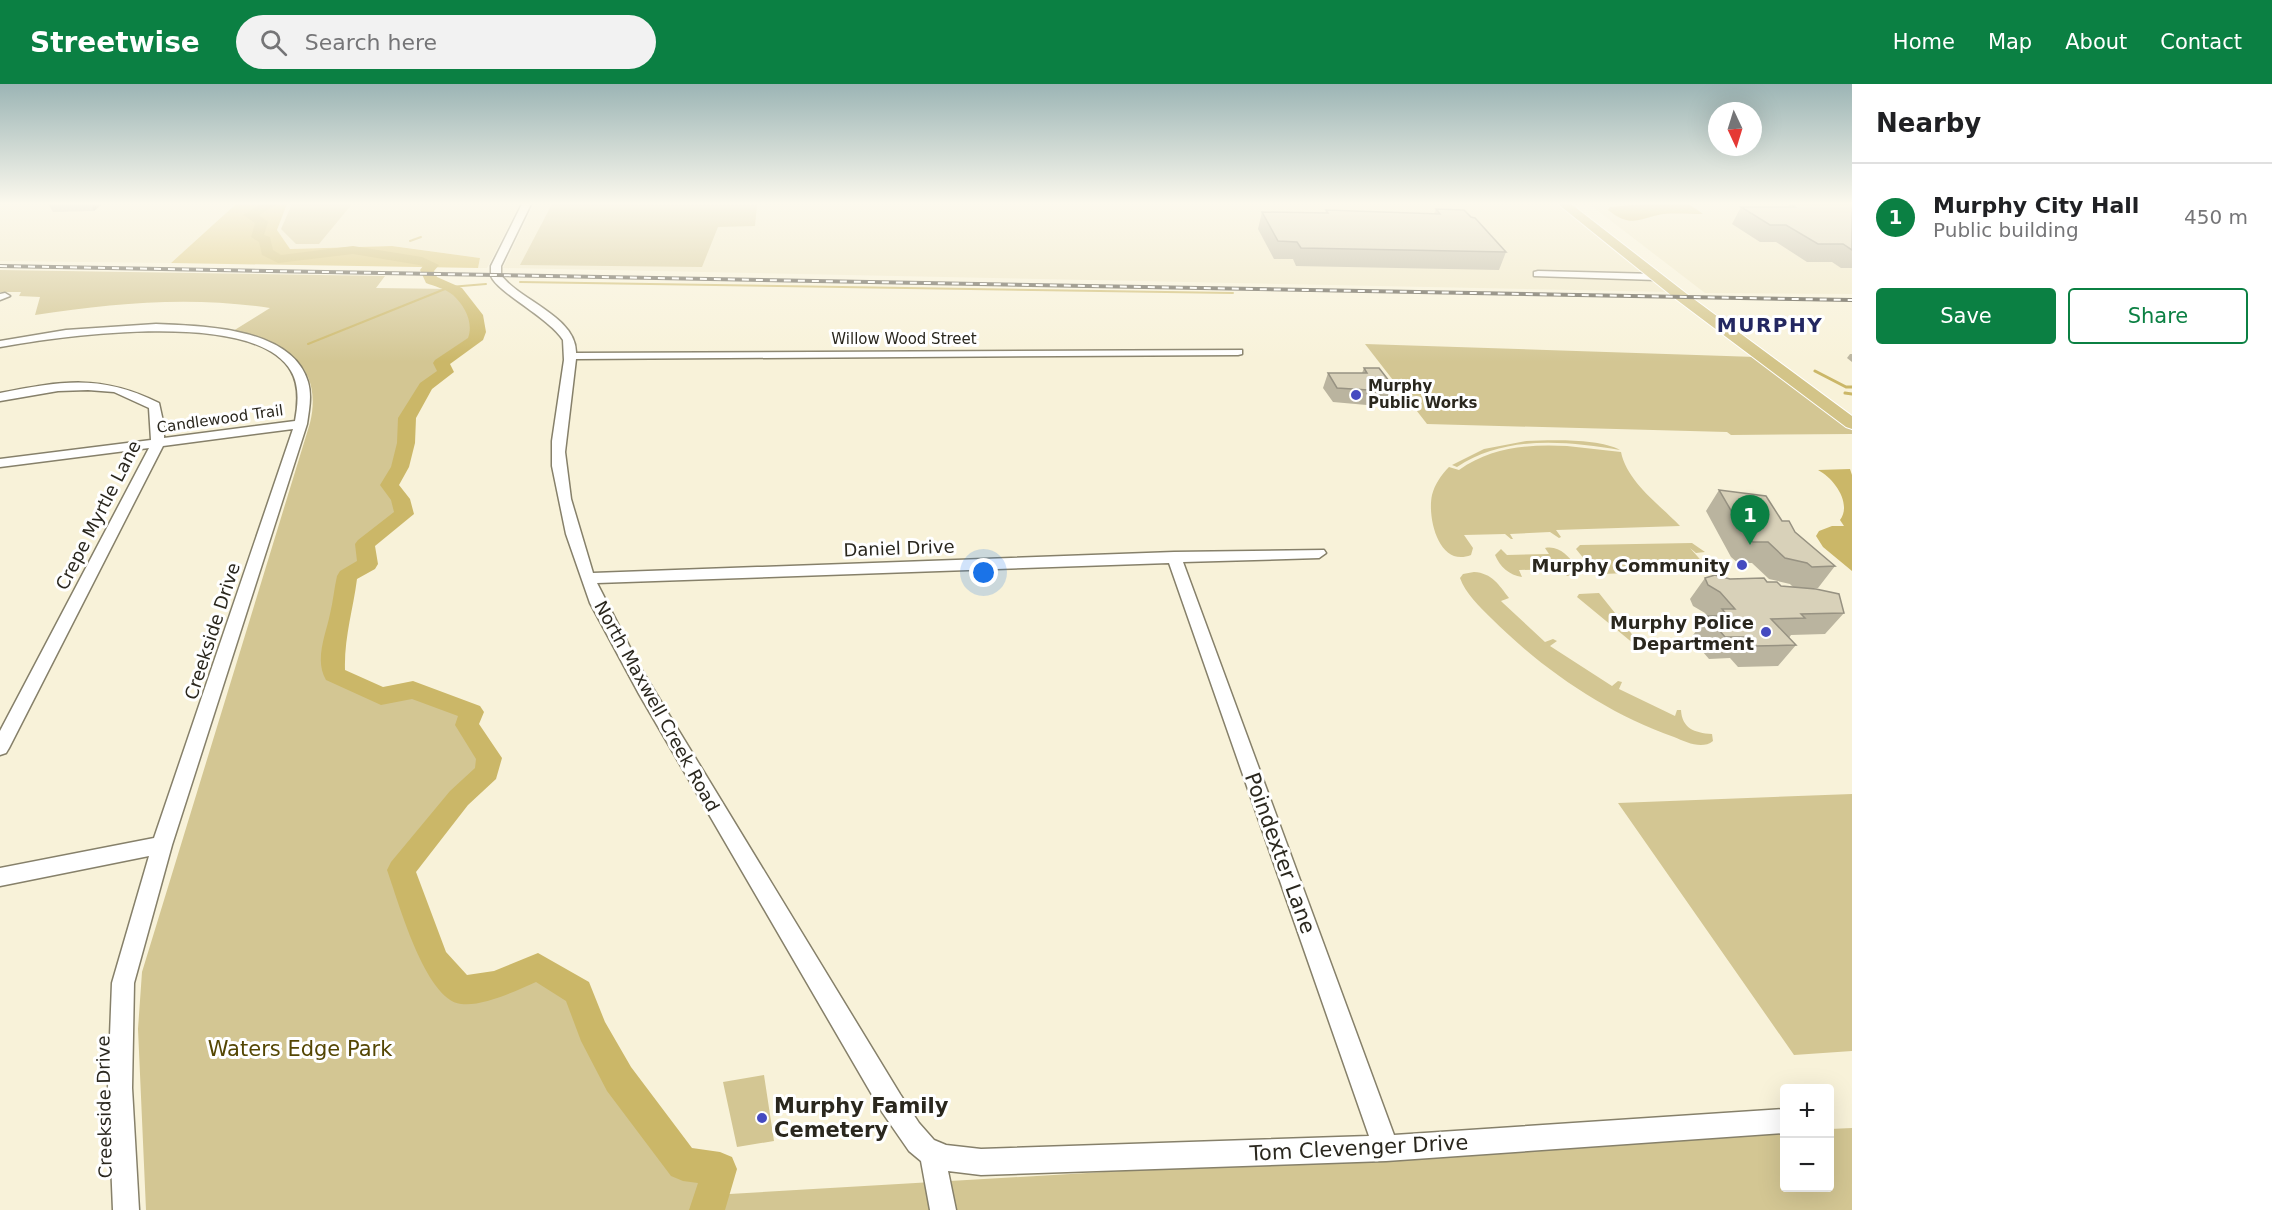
<!DOCTYPE html>
<html lang="en">
<head>
<meta charset="utf-8">
<style>
	:root { --surface:#fff; --page:#f2f2f2; --text:#202124; --muted:#757577; --line:#e0e0e0; --accent:#0b8043 }
	body { margin:0; font-family:"DejaVu Sans",sans-serif; background:var(--page); color:var(--text) }
	.controls { position:absolute; right:18px; bottom:18px; display:grid; overflow:hidden; border-radius:6px; box-shadow:0 6px 24px #0002 }
	.controls button { width:54px; height:54px; display:grid; place-items:center; padding:0; border:0; border-bottom:2px solid var(--line); background:var(--surface); color:var(--text); font:30px sans-serif }
	.compass { position:absolute; left:1708px; top:18px; width:54px; height:54px; border-radius:50%; background:var(--surface); box-shadow:0 6px 24px #0002; rotate:176deg }
	.you { position:absolute; left:984px; top:489px; width:21px; height:21px; margin:-15px; border:4px solid #fff; border-radius:50%; background:#1a73e8; box-shadow:0 0 0 9px #1a73e833 }
	.badge { display:grid; place-items:center; width:39px; height:39px; border-radius:50%; background:var(--accent); color:#fff; font-size:20px; font-weight:700 }
	.pin { position:absolute; translate:-50% -50px; filter:drop-shadow(0 2px 3px #0008) }
	.pin::after { content:''; position:absolute; top:32px; width:21px; height:18px; background:inherit; clip-path:polygon(0 0,100% 0,50% 100%) }
	.list { margin:0; padding:0; list-style:none }
	h2 { display:flex; justify-content:space-between; align-items:center; height:78px; margin:0; padding:0 24px; font-size:26px }
	h2 small { font-size:20px; font-weight:400; color:var(--muted) }
	.list li { display:grid; grid-template-columns:39px 1fr auto; gap:18px; align-items:center; box-sizing:border-box; height:108px; padding:0 24px; border-top:2px solid var(--line) }
	.list b { display:block; font-size:22px; white-space:nowrap }
	.list p { margin:0; font-size:20px; white-space:nowrap; color:var(--muted) }
	.list em { font-size:20px; font-style:normal; color:var(--muted) }
	.actions { display:flex; gap:12px; padding:18px 24px }
	.actions a { flex:1; padding:14px 0; border:2px solid var(--accent); border-radius:6px; text-align:center; font-size:21px; color:var(--accent) }
	.actions .main { background:var(--accent); color:#fff }
	.icon { flex:none; width:33px; height:33px; fill:none; stroke:currentColor; stroke-width:2; stroke-linecap:round; stroke-linejoin:round }
	.map { position:relative; flex:none; width:1852px; height:1126px; overflow:hidden }
	header { display:flex; align-items:center; gap:36px; box-sizing:border-box; height:84px; padding:0 30px; background:var(--accent); color:#fff }
	header strong { font-size:28px }
	nav { display:flex; gap:33px; margin-inline-start:auto; font-size:21px }
	.search { width:420px; height:54px; background:var(--page); display:flex; align-items:center; gap:15px; box-sizing:border-box; padding:0 21px; border-radius:33px; color:var(--muted); font-size:22px }
	main { display:flex }
	aside { flex:1; background:var(--surface) }
	.map>svg:first-child { display:block }
	.built { fill:#f0e8c7 }
	.green { fill:#d3c693 }
	.forest { fill:#d8c374 }
	.water { fill:#cbb768 }
	.lines { fill:none; stroke-linecap:round; stroke-linejoin:round }
	.stream-far1 { stroke:#cbb768; stroke-width:2 }
	.stream { stroke:#cbb768; stroke-width:3 }
	.river { fill:#cbb768; fill-rule:evenodd }
	.minor-casing { stroke:#86806a; stroke-width:3 }
	.major-casing { stroke:#fff; stroke-width:2 }
	.minor { fill:#fff; fill-rule:evenodd }
	.major { fill:#d3c488; fill-rule:evenodd }
	.rail-casing { stroke:#514d41; stroke-width:4 }
	.rail { stroke:#fff; stroke-width:2; stroke-dasharray:7; stroke-linecap:butt }
	.wall { fill:#bab49f }
	.shaded-wall { fill:#979282 }
	.building { fill:#d8d1b9; stroke:#979282; stroke-width:1.5 }
	.poi-dot { fill:#454ac0; stroke:#fff; stroke-width:2 }
	.labels { text-anchor:middle; dominant-baseline:central; stroke-width:6; stroke-linejoin:round; paint-order:stroke }
	.far-street-label { font-size:15px; fill:#2a271e; stroke:#fff }
	.far-poi-label { font-size:15px; font-weight:bold; fill:#2a271e; stroke:#fff; text-anchor:start }
	.street-label { font-size:18px; fill:#2a271e; stroke:#fff }
	.poi-label { font-size:18px; font-weight:bold; fill:#2a271e; stroke:#fff; text-anchor:end }
	.far-district-label { font-size:20px; font-weight:bold; letter-spacing:1.5px; fill:#232761; stroke:#fff }
	.near-street-label { font-size:21px; fill:#2a271e; stroke:#fff }
	.near-park-label { font-size:21px; fill:#544603; stroke:#fff }
	.near-poi-label { font-size:21px; font-weight:bold; fill:#2a271e; stroke:#fff; text-anchor:start }
</style>
</head>
<body>
<header>
<strong>Streetwise</strong>
<div class="search"><svg class="icon" aria-label="search" viewBox="0 0 24 24"><circle cx="10" cy="10" r="6"/><path d="M15 15l6 6"/></svg>Search here</div>
<nav><a>Home</a><a>Map</a><a>About</a><a>Contact</a></nav>
</header>
<main>
<div class="map">
<svg width="1852" height="1126" viewBox="0 0 1852 1126">
	<rect width="100%" height="100%" fill="#f8f2d9"/>
	<path class="built" d="M0 120H236L171 179 0 177Z
		M287 120H520L487 184H478L480 174 393 162 289 165 277 146Z
		M534 120H1557L1671 208 503 184Z
		M1589 120H1852V210L1705 209Z"/>
	<path class="green" d="M292 120H352L319 160H296L281 145Z
		M552 120 757 121 755 142 718 143 702 183 520 181Z
		M0 186 385 192 376 204 452 205C466 212 486 243 474 257 465 267 451 273 441 279L446 288 426 302 407 334 406 359 400 383 389 401 400 415 404 430 365 460 368 480 347 492 341 531 333 560 334 590 381 612 413 606 472 628 467 641 489 674 487 688 459 715 401 786 434 876 461 906 495 901 538 883 578 908 592 946 619 995 683 1080 720 1085 712 1111 1784 1048V1104H1830V1045L1852 1044V1126H146L138 945 142 888 310 339C324 280 283 259 233 247L270 224C189 212 115 219 35 231L40 213 19 212 21 208H0Z
		M1365 260 1756 273 1852 346V350L1731 351 1727 348 1427 340Z
		M1526 357C1550 356 1599 354 1620 366 1566 357 1505 351 1457 383L1452 381 1484 365Z
		M1567 362 1621 368C1627 398 1660 421 1680 442L1556 446 1561 453 1559 454 1550 448 1510 450 1513 455H1511L1505 450 1464 451 1473 464 1471 471C1439 484 1427 434 1432 411 1435 400 1441 391 1449 383L1459 386C1491 363 1529 360 1567 362Z
		M1692 459 1705 468 1696 469 1690 464 1706 482H1708L1704 477H1713L1719 486 1601 490 1593 486 1576 465 1580 461Z
		M1545 464C1559 461 1568 472 1577 483V490L1567 492 1561 485 1519 486 1522 493C1509 491 1500 483 1495 471L1501 465 1507 471 1549 470Z
		M1474 488C1492 489 1499 501 1509 514L1501 517 1503 519 1545 558 1553 555 1557 557 1550 562 1612 602 1618 597 1622 598 1619 605 1675 632 1677 626H1681C1682 644 1694 649 1712 650L1713 657C1702 666 1686 658 1674 653 1606 629 1542 585 1491 534 1480 523 1465 509 1460 494L1463 490Z
		M1599 509 1635 554 1634 560 1577 513 1579 510Z
		M1852 710V967L1794 971 1618 719Z
		M764 991 774 1057 737 1063 723 998Z"/>
	<path class="forest" d="M236 120H287L277 146 290 165 392 162 480 174 478 184 171 179Z"/>
	<path class="water" d="M1643 120H1689L1703 130C1690 130 1676 129 1663 130 1639 134 1632 145 1608 126L1610 123Z
		M1850 385 1852 391V487L1823 463 1816 452 1819 447 1832 442H1844L1840 436C1852 420 1835 395 1818 386Z"/>
	<g class="lines">
		<path class="stream-far1" d="M410 157 421 153
			M520 198 1233 209
			M308 260 450 203 486 200"/>
		<path class="stream" d="M1815 287 1846 303H1852
			M1845 309 1852 310"/>
		<path class="river" d="M261 120H278L259 131 268 138 264 151 270 153 273 166 281 171 353 162 422 173 439 181 434 187 437 193 462 204 483 231 486 248 483 256 450 280 454 288 432 305 416 334 415 359 409 383 399 401 410 415 414 430 375 462 378 480 375 485 357 495C353 526 344 554 345 586L383 603 413 597 480 622 484 628 479 640 502 674 496 695 468 721 416 788 446 868 467 891 494 887 538 869 589 898 605 938 631 983 692 1064 720 1068 732 1073 737 1085 725 1126H689L698 1099 683 1097 671 1092 607 1007 581 957 566 917 536 898C516 907 482 923 461 920 425 916 398 816 387 786L391 778 450 707 475 684 476 675 455 641 458 632 412 615 381 621 326 596C314 576 326 550 330 530 333 518 334 505 337 492L340 487 357 477 355 460 358 456 394 428 391 416 380 401 391 383 397 359 398 334 420 299 437 287 433 279 435 276 468 254C474 238 464 221 453 211 446 205 434 202 426 199L420 186 423 182 419 181 353 170 278 179 262 171 259 158 251 153 255 139 243 131Z"/>
		<g class="minor-casing">
			<path id="minor" d="M522 120H531L501 182V191C519 216 577 233 576 269L1242 266V270L1238 271 576 275 565 368 571 415 593 489 1174 468 1324 466 1326 469 1319 474 1183 478 1394 1051 1784 1025V1049L1386 1077 981 1091 948 1087 956 1126H930L921 1077 909 1067 882 1028 639 610 590 519 566 450 552 382V357L564 276 563 256C549 234 497 208 491 192 491 190 491 184 491 182ZM1169 479 1369 1052 981 1065 946 1061 934 1056 919 1039 900 1010 640 583 597 499Z
				M1538 187 1656 190 1661 193 1656 196 1534 192V188Z
				M5 209 10 212 0 216V210Z
				M156 240C202 242 292 243 308 298 312 312 309 326 307 340L172 761 134 899 132 1004 139 1126H113L108 1004 112 899 149 772 0 802V784L154 754 293 345 163 362 9 664 6 669 0 671V647L149 364 0 383V375L151 356 149 324 114 308 88 306 58 307 0 317V309C63 297 100 290 159 319L164 342V354L295 337C298 321 300 302 291 287 255 224 61 252 0 263V257L66 246Z"/>
		</g>
		<g class="major-casing">
			<path id="major" d="M1558 120H1571L1687 210 1852 332V345L1846 343 1677 216Z"/>
		</g>
		<use href="#minor" class="minor"/>
		<use href="#major" class="major"/>
		<g class="rail-casing">
			<path id="rail" d="M0 182 1852 216"/>
		</g>
		<use href="#rail" class="rail"/>
	</g>
	<path class="wall" d="M48 120H102L94 127 53 128Z
		M1789 120H1852V184H1841L1832 178H1807L1776 158H1760L1732 140 1741 123H1788Z
		M1436 125 1471 133 1506 168 1499 186 1296 182 1293 175H1274L1258 145 1262 128 1325 129 1326 126 1434 130Z
		M1850 270H1852V278L1847 274Z
		M1364 284 1393 302 1388 317H1380L1378 322 1333 318 1323 304 1328 289H1362Z
		M1719 406 1782 437 1835 482 1818 504H1808L1844 529 1825 550 1791 551 1789 554 1796 561 1778 582 1738 583 1730 574 1709 575 1691 554 1707 532 1705 529 1693 522 1690 515 1705 494 1767 498 1781 502 1793 503 1790 500 1769 495 1752 479H1738L1731 473 1706 427Z"/>
	<path class="shaded-wall" d="M90 120H102L94 127Z"/>
	<path class="building" d="M1791 120H1852V166L1843 160H1818L1786 141H1770L1741 123H1795Z
		M1436 125 1464 126 1471 133 1475 134 1506 168 1301 164 1297 158 1278 157 1262 128 1328 129 1326 126 1440 130Z
		M1364 284H1379L1393 302H1380L1384 307 1337 304 1328 289H1367Z
		M1719 406 1766 412 1782 437H1789L1795 448 1835 482 1812 483 1807 479 1785 474 1768 458H1753L1746 452Z
		M1715 491 1730 495 1764 494 1767 498H1777L1781 502 1816 505 1839 510 1844 529 1801 530 1805 534 1771 535 1796 561 1755 562 1747 553H1725L1707 532H1728L1722 525H1735L1720 508 1708 501 1705 494Z"/>
	<linearGradient id="sky" x2="0" y2="1"><stop stop-color="#9cb5b5"/><stop offset="0.43" stop-color="#fcf9ee"/><stop offset="1" stop-color="#fcf9ee" stop-opacity="0"/></linearGradient>
	<rect width="1852" height="278" fill="url(#sky)"/>
	<g class="poi-dot">
		<circle cx="1356" cy="311" r="6"/>
		<circle cx="1742" cy="481" r="6"/>
		<circle cx="1766" cy="548" r="6"/>
		<circle cx="762" cy="1034" r="6"/>
	</g>
	<g class="labels">
		<g class="far-street-label">
			<text x="904" y="255">Willow Wood Street</text>
			<text transform="translate(220 335) rotate(-8)">Candlewood Trail</text>
		</g>
		<g class="far-poi-label">
			<text x="1368" y="302">Murphy<tspan x="1368" dy="17">Public Works</tspan></text>
		</g>
		<g class="street-label">
			<text transform="translate(98 431) rotate(-63)">Crepe Myrtle Lane</text>
			<text transform="translate(899 464) rotate(-2)">Daniel Drive</text>
			<text transform="translate(212 547) rotate(-72)">Creekside Drive</text>
			<text transform="translate(657 622) rotate(61)">North Maxwell Creek Road</text>
			<text transform="translate(104 1023) rotate(-91)">Creekside Drive</text>
		</g>
		<g class="poi-label">
			<text x="1730" y="481">Murphy Community</text>
			<text x="1754" y="538">Murphy Police<tspan x="1754" dy="21">Department</tspan></text>
		</g>
		<g class="far-district-label">
			<text x="1770" y="241">MURPHY</text>
		</g>
		<g class="near-street-label">
			<text transform="translate(1280 769) rotate(70)">Poindexter Lane</text>
			<text transform="translate(1359 1064) rotate(-3)">Tom Clevenger Drive</text>
		</g>
		<g class="near-park-label">
			<text x="300" y="965">Waters Edge Park</text>
		</g>
		<g class="near-poi-label">
			<text x="774" y="1022">Murphy Family<tspan x="774" dy="24">Cemetery</tspan></text>
		</g>
	</g>
</svg>
<div class="controls">
<button>+</button>
<button>−</button>
</div>
<svg class="compass" viewBox="-18 -18 36 36"><path d="M0-13l5 13h-10z" fill="#e53935"/><path d="M0 13l5-13h-10z" fill="#757577"/></svg>
<div class="you"></div>
<div class="pin badge" style="left:1750px;top:461px">1</div>
</div>
<aside>
<h2>Nearby<small></small></h2>
<ul class="list">
<li><span class="badge">1</span><div><b>Murphy City Hall</b><p>Public building</p></div><em>450 m</em></li>
</ul>
<div class="actions"><a class="main">Save</a><a>Share</a></div>
</aside>
</main>
</body>
</html>
